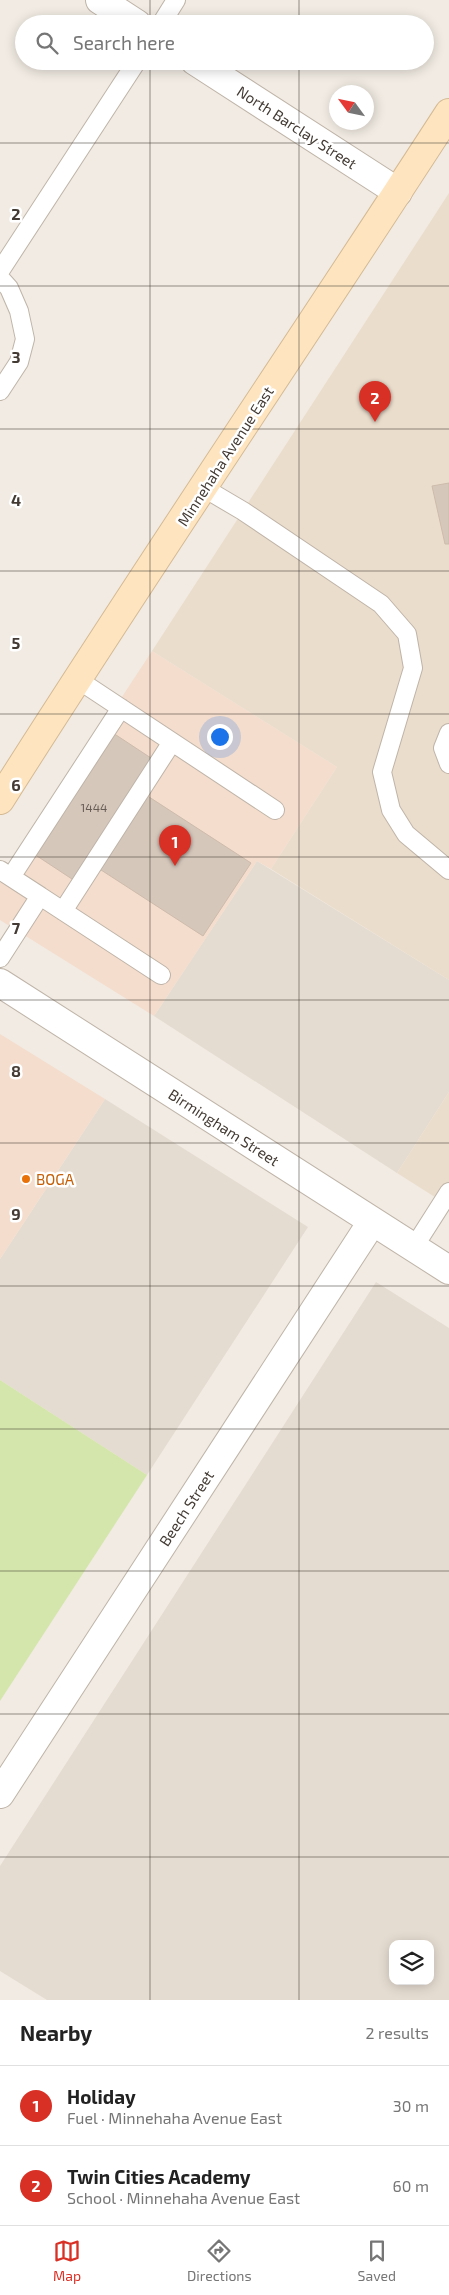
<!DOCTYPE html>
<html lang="en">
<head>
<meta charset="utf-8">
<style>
	:root { --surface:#fff; --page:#f2f2f2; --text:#222; --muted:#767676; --line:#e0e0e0; --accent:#d93025 }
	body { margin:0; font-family:"Exo 2",sans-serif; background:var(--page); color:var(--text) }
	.controls { position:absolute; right:15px; bottom:15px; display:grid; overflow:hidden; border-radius:10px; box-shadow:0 2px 12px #0003 }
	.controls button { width:45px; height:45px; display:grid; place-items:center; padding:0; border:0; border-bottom:1px solid var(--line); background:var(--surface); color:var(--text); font:25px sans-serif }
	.compass { position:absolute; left:329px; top:85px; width:45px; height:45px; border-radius:50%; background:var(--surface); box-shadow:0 2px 12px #0003; rotate:303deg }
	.you { position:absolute; left:219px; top:736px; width:18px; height:18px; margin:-12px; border:4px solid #fff; border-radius:50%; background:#1a73e8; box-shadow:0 0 0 8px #1a73e833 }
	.badge { display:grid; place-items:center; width:32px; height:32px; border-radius:50%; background:var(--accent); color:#fff; font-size:16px; font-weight:700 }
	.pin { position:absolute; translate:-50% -41px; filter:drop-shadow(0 1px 2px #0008) }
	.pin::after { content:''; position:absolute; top:26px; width:18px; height:15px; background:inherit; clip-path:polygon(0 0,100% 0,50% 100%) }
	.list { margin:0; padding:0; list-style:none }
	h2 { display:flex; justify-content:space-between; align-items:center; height:65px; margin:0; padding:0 20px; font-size:21px }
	h2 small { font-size:16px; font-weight:400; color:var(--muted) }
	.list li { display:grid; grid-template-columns:32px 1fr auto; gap:15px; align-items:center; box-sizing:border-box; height:80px; padding:0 20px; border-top:1px solid var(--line) }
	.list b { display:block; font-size:19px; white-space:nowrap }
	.list p { margin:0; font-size:16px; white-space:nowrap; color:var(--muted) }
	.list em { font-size:16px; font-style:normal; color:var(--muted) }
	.icon { flex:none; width:28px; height:28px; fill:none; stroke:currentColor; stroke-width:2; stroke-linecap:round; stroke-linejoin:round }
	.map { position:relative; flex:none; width:449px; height:2000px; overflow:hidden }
	.search { position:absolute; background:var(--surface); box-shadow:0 2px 12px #0003; left:15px; right:15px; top:15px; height:55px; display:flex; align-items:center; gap:12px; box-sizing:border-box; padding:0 18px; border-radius:28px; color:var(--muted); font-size:19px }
	.sheet { height:225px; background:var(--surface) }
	nav { display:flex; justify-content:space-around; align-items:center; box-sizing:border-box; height:70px; border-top:1px solid var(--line); background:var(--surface); font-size:14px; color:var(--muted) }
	nav a { display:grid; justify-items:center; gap:2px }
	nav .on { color:var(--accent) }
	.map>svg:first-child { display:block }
	.residential { fill:#e5dcd1; fill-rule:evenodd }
	.commercial { fill:#f4ddcd }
	.education { fill:#ebddcc }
	.green { fill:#d4e6ab }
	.building { fill:#d6c7bb; stroke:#cdbbab }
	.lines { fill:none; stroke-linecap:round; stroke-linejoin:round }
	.service-casing { stroke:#bfb4a8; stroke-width:20 }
	.minor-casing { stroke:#bfb4a8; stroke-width:30 }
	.secondary-casing { stroke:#d5ba94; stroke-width:30 }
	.service { stroke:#fff; stroke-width:18 }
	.minor { stroke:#fff; stroke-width:28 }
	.secondary { stroke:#fee5c0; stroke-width:28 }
	.grid { fill:none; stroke:#433a33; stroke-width:1; stroke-opacity:0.55 }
	.food-dot { fill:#e8710a; stroke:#fff; stroke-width:2 }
	.labels { text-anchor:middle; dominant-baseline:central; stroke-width:5; stroke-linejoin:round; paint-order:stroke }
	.number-label { font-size:12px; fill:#685d55 }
	.street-label { font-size:15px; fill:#433a33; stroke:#fff }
	.food-label { font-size:15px; fill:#c56008; stroke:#fff; text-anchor:start }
	.grid-label { font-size:16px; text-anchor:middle; font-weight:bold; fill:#433a33; stroke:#fff; stroke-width:5; stroke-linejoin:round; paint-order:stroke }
</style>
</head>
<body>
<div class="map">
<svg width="449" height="2000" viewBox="0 0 449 2000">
	<rect width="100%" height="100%" fill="#f1ebe3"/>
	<path class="residential" d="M257 861 449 980V1092L397 1173 154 1016Z
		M105 1099 308 1227 147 1475 0 1380V1259Z
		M376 1282 449 1328V2000H47L0 1971V1866ZM393 1944H430V1981H393Z"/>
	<path class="commercial" d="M152 651 337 767 271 869 257 861 154 1016 0 920V883Z
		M0 1034 105 1099 0 1259Z"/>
	<path class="education" d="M449 193V980L271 869 337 767 152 651Z
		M449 1092V1206L397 1173Z"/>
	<path class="green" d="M0 1380 147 1475 0 1701Z"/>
	<path class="building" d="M449 483V544H445L432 486Z
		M113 733 154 760 75 881 34 854Z
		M146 795 251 863 203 936 98 868Z"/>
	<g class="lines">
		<g class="service-casing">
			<path id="service" d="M161 24 176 0
				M0 271 137 61
				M0 278 9 288 19 311 25 339 19 362 0 391
				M204 488 243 511 381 604 407 634 413 668 382 772 391 810 406 834 449 870
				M77 679 275 810
				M449 733 443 748 449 764
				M0 870 40 896
				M11 877 121 708
				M63 911 172 742
				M0 958 40 896 161 975
				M414 1247 449 1192"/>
		</g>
		<g class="minor-casing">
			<path id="minor" d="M100 0 137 24
				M195 61 398 192
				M0 983 449 1270
				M0 1794 372 1222"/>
		</g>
		<g class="secondary-casing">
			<path id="secondary" d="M0 800C146 569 300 343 449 113"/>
		</g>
		<use href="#service" class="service"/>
		<use href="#minor" class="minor"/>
		<use href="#secondary" class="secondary"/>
	</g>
	<path class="grid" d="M150 0V24M299 0V24M150 61V2000M299 61V2000M0 143H449M0 286H449M0 429H449M0 571H449M0 714H449M0 857H449M0 1000H449M0 1143H449M0 1286H449M0 1429H449M0 1571H449M0 1714H449M0 1857H449"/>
	<circle class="food-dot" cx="26" cy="1179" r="5"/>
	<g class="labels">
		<g class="number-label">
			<text x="94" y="807">1444</text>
		</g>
		<g class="street-label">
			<text transform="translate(297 127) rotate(33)">North Barclay Street</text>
			<text transform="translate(225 456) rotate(-57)">Minnehaha Avenue East</text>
			<text transform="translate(224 1127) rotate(33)">Birmingham Street</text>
			<text transform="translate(186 1508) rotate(-57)">Beech Street</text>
		</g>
		<g class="food-label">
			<text x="36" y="1179">BOGA</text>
		</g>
	</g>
	<g class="grid-label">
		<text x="16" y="220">2</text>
		<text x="16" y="363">3</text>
		<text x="16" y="506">4</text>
		<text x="16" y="649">5</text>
		<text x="16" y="791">6</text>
		<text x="16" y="934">7</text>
		<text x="16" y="1077">8</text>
		<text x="16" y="1220">9</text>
	</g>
</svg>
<div class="controls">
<button><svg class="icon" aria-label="layers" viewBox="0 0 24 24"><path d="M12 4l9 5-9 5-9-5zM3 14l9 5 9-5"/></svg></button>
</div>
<svg class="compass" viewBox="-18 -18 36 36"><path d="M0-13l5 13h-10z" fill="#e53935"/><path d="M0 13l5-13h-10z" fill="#767676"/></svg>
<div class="you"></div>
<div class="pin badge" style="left:175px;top:866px">1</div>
<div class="pin badge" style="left:375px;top:422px">2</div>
<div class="search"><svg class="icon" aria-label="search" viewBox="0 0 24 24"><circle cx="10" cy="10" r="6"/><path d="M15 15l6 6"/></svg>Search here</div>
</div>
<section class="sheet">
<h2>Nearby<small>2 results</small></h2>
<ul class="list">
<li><span class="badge">1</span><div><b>Holiday</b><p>Fuel · Minnehaha Avenue East</p></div><em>30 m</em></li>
<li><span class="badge">2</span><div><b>Twin Cities Academy</b><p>School · Minnehaha Avenue East</p></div><em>60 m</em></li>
</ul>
</section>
<nav>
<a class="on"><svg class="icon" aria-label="map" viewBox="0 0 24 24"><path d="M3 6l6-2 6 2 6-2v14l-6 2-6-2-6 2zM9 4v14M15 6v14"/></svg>Map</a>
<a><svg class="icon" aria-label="directions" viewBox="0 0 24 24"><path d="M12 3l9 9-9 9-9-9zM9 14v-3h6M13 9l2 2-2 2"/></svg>Directions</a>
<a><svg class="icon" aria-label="saved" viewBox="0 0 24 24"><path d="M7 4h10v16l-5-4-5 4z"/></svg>Saved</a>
</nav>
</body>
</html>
